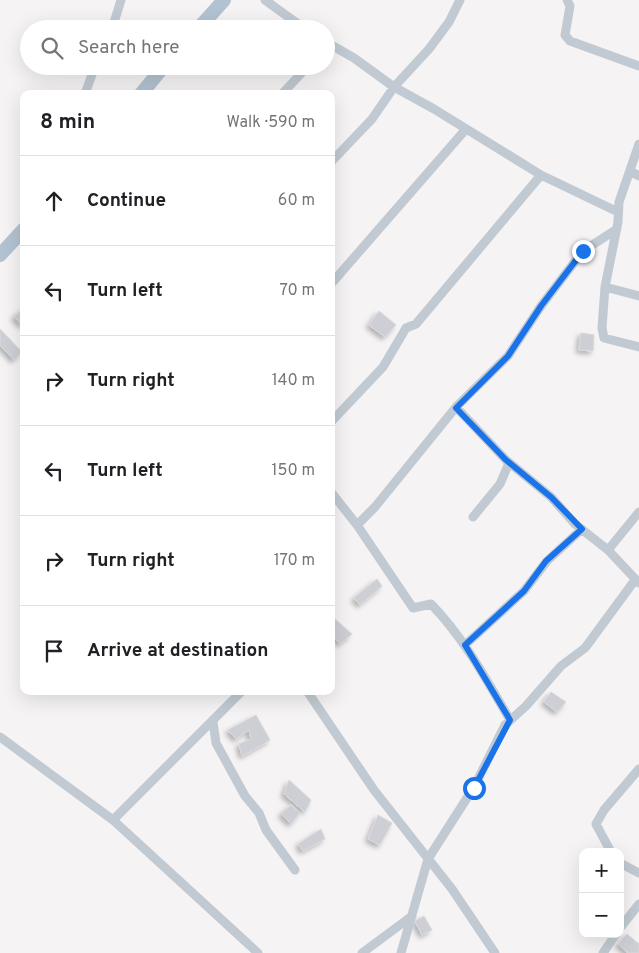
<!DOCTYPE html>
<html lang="en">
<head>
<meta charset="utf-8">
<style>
	:root { --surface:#fff; --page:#f2f2f2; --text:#202124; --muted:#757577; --line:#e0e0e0 }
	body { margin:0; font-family:Overpass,sans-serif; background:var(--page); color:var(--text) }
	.controls { position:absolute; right:15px; bottom:15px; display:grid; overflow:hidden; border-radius:10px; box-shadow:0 5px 20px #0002 }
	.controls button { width:45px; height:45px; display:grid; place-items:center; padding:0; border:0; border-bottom:1px solid var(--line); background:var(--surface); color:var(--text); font:25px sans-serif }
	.stop { position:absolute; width:15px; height:15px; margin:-11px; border:4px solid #1a73e8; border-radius:50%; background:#fff }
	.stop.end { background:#1a73e8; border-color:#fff; box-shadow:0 1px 5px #0008 }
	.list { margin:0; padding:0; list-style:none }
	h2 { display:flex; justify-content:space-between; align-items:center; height:65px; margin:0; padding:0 20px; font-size:21px }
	h2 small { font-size:16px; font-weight:400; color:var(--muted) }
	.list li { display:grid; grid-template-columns:32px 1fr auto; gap:15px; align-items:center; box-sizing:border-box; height:90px; padding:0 20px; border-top:1px solid var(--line) }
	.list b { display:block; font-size:19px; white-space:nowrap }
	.list em { font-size:16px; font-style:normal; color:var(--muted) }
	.icon { flex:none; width:28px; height:28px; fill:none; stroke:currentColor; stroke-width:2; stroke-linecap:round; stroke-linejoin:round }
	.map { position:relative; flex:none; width:639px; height:953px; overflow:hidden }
	.search { position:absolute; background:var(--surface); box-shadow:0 5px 20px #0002; left:20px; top:20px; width:315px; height:55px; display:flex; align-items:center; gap:12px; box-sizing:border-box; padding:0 18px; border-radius:28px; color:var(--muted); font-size:19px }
	.panel { position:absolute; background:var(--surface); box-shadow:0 5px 20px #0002; left:20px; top:90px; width:315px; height:605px; border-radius:10px }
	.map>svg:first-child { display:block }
	.building { fill:#cdcfd5; stroke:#d7d9de; filter:url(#shadow) }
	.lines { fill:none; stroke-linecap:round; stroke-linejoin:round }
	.street { stroke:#c1cad2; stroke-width:9 }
	.primary { stroke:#b3c2d1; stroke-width:14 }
	.route { stroke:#1a73e8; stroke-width:6 }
</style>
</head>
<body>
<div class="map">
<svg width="639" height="953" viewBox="0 0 639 953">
	<defs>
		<filter id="shadow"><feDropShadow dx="-3" dy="3" stdDeviation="2.5" flood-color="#0004"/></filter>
	</defs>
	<rect width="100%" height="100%" fill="#f5f3f3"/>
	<path class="building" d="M24 308V327L14 317Z
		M379 311 396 325 385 337 369 325Z
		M0 329 22 352 14 360 0 345Z
		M581 333 594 335 593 351 579 350Z
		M377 579 382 586 360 605 354 598Z
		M335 619 352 634 340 644 331 635V623Z
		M551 692 566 702 557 712 544 702Z
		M256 715 270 740 242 756 239 744 251 739 249 730 236 739 228 730Z
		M289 780 311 800 305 812 284 794Z
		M291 805 300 813 291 824 281 814Z
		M378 815 392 823 380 845 368 839Z
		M321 829 325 839 303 851 298 844Z
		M424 916 432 930 422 935 415 921Z
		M627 934 639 944V953H628L618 944Z"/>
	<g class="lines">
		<path class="street" d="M265 0 305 29
			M567 0 570 6 565 35 570 41 639 66
			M112 29 121 0
			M326 42 354 58 394 87 434 109 541 175 618 212
			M85 94 95 66
			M282 94 308 66
			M639 144 619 202 618 222 605 287 602 328 604 338 639 347
			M331 162 372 119 394 87 429 49 449 22 460 0
			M630 171 639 176
			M331 284 466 129
			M605 287 639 296
			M456 407 506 460 551 497 575 524 608 550 639 583
			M331 422 383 367 406 328 416 324 541 175
			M331 492 357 525 413 608 431 604C464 638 486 679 510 720
			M473 517 500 484 509 463
			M357 525 375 507 456 407 508 356 541 306 583 251 617 229
			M608 550 639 512
			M465 645 524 591 547 561 582 529
			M307 691 374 790 452 889 495 953
			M213 722 216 743 245 796 259 813 266 830 295 870
			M0 737 113 820 258 953
			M113 820 242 691
			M611 852 596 824 604 810 639 769
			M620 863 639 873
			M620 928 639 904
			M362 953 412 916
			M401 953 428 859 474 787 505 725 526 706 561 666 585 648 635 580
			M603 953 616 934"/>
		<path class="primary" d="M198 29 224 0
			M141 94 164 66
			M0 255 24 229"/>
	</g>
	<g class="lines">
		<path class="route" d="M474 788 510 720 465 645 524 591 546 561 582 529 551 497 506 460 456 408 508 356 541 306 583 251"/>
	</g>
</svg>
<div class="controls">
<button>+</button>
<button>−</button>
</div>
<div class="stop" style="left:474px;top:788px"></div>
<div class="stop end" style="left:583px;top:251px"></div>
<div class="search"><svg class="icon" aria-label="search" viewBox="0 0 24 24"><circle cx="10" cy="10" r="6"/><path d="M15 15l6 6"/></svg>Search here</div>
<section class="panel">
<h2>8 min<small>Walk · 590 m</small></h2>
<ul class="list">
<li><svg class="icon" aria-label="ahead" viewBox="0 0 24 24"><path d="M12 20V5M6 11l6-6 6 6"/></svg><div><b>Continue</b></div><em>60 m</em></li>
<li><svg class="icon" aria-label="left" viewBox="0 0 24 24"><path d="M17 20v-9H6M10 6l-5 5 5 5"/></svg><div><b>Turn left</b></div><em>70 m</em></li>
<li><svg class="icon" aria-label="right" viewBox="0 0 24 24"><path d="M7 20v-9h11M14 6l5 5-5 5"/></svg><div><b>Turn right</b></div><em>140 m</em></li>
<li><svg class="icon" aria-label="left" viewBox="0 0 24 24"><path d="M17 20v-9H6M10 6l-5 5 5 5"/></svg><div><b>Turn left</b></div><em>150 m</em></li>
<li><svg class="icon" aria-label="right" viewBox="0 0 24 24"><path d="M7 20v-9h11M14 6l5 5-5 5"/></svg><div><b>Turn right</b></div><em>170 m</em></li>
<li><svg class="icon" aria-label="arrive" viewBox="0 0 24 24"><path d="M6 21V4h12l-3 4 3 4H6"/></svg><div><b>Arrive at destination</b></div></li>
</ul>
</section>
</div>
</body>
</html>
